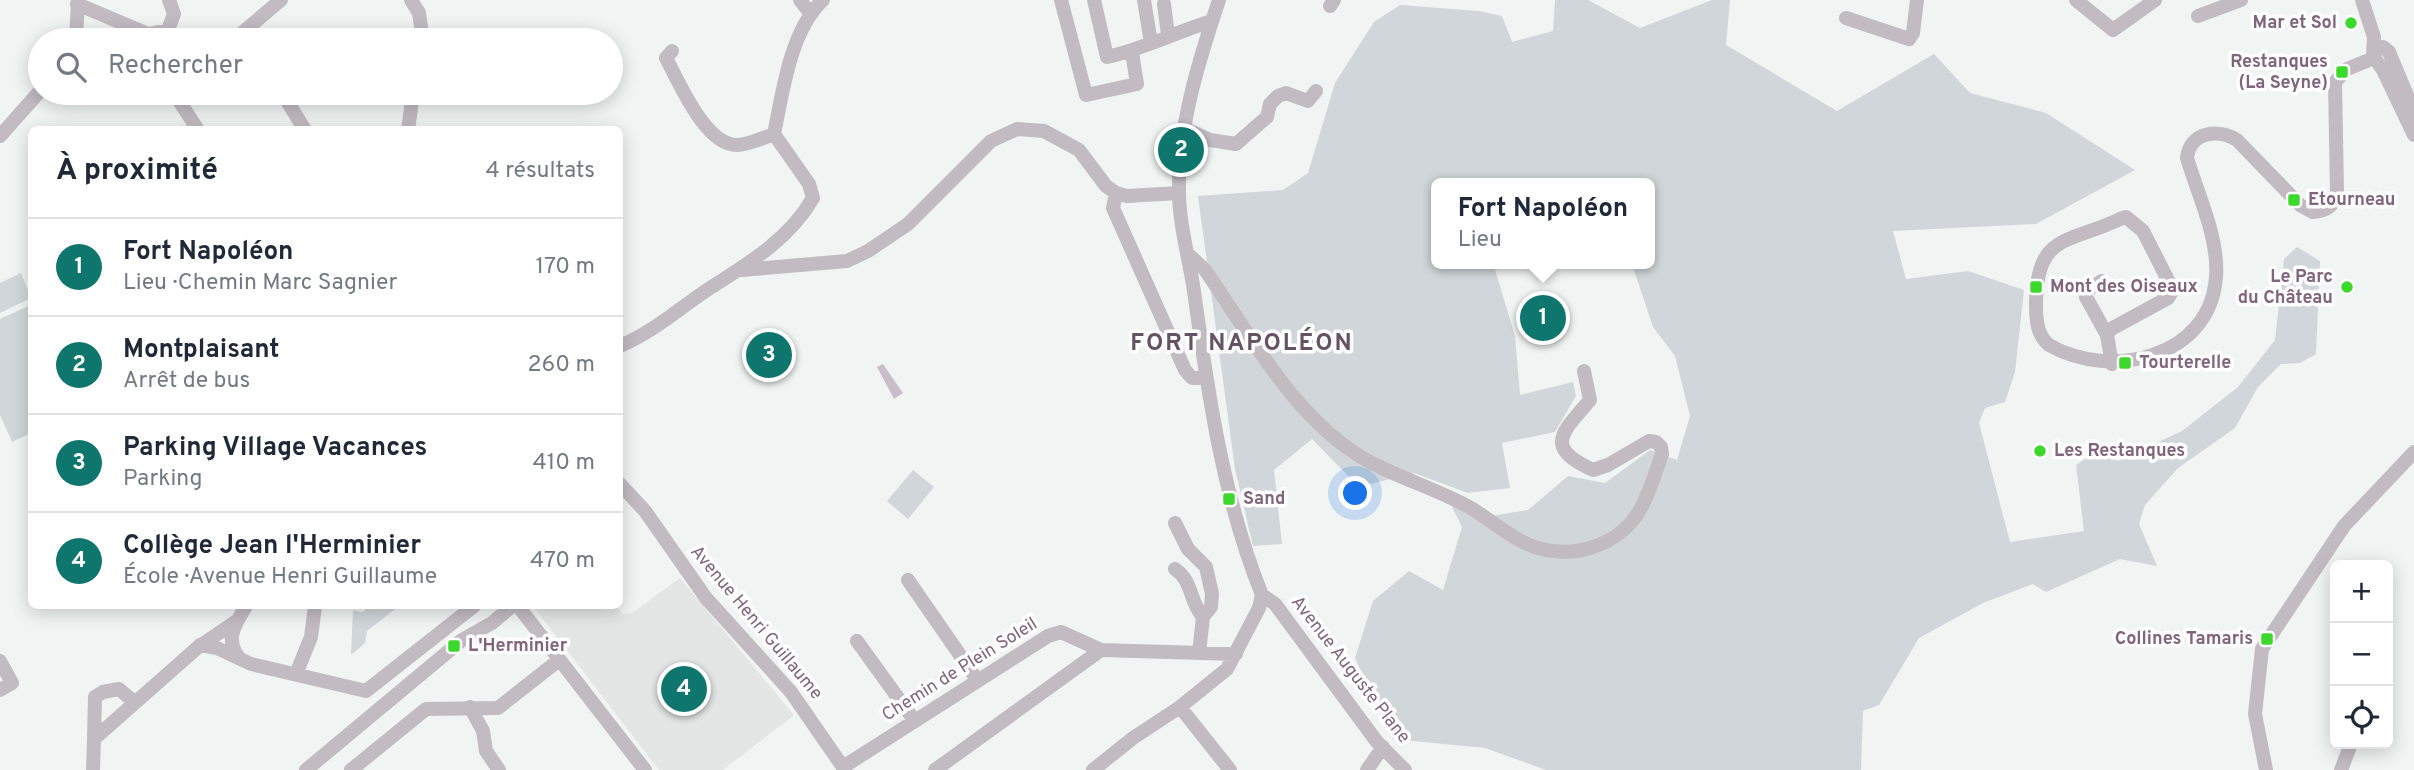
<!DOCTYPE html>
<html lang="fr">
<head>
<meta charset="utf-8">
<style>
	:root { --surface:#fff; --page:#f6f6f7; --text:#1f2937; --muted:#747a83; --line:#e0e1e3; --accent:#0f766e }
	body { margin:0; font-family:Overpass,sans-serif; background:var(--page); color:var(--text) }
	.controls { position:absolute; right:21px; bottom:21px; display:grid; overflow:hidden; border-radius:10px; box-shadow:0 4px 18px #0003 }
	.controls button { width:63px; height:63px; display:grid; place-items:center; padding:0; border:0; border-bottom:2px solid var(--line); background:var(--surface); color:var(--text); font:35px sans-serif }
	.you { position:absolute; left:1356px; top:494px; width:24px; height:24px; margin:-18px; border:5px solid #fff; border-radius:50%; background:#1a73e8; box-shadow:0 0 0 10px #1a73e833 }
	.badge { display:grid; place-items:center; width:46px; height:46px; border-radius:50%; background:var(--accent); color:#fff; font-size:23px; font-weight:700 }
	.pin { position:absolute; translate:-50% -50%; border:4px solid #fff; box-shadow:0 2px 7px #0006 }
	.popup { position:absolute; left:1431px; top:178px; width:224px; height:91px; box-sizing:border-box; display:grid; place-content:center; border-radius:10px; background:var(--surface); filter:drop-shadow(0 2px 5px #0005); font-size:23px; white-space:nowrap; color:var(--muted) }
	.popup b { font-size:26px; color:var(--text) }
	.popup::after { content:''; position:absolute; left:50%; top:100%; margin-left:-14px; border:14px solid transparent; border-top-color:var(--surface) }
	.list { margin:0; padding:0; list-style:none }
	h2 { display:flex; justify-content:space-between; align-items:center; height:91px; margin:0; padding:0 28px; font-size:30px }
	h2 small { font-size:23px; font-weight:400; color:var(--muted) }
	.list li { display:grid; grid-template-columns:46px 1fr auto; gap:21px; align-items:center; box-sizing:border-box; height:98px; padding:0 28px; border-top:2px solid var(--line) }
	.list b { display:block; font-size:26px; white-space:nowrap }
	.list p { margin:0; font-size:23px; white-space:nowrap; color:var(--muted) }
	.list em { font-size:23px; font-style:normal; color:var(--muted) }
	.icon { flex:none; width:38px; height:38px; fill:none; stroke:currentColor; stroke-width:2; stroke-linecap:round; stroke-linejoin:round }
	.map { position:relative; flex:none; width:2414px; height:770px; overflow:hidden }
	.search { position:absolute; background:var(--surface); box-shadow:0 4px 18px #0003; left:28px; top:28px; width:595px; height:77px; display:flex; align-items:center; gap:18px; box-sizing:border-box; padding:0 24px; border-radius:38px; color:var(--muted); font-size:26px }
	.panel { position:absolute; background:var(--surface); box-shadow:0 4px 18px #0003; left:28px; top:126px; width:595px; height:483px; border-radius:10px }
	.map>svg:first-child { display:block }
	.built { fill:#e4e5e5 }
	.green { fill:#d0d6d9 }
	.water { fill:#cabdca }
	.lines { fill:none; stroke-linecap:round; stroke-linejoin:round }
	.minor { stroke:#c2bbc1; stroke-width:14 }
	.poi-dot { fill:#3cd92c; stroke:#fff; stroke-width:2.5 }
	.labels { text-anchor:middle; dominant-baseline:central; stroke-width:7; stroke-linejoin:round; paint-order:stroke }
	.poi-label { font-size:18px; font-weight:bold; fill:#80657d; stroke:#fff; text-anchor:start }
	.street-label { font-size:18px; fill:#80657d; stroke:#fff }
	.district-label { font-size:24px; font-weight:bold; letter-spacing:2px; fill:#655263; stroke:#fff }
</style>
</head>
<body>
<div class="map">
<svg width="2414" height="770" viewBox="0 0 2414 770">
	<rect width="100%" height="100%" fill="#f0f4f3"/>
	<path class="built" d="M680 578 794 715 723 770H659L533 606H616L623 614 632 613Z"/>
	<path class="green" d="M1555 0H1588L1640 28 1712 0H1730L1726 45 1837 111 1934 54 1970 93 2046 113 2135 170 2036 224 1893 231 1906 279 1968 271 2024 290 2015 372 2005 402 1985 408 1979 423 2010 542 2084 531 2076 465 2098 451 2118 461 2182 431 2238 387 2275 340 2284 259 2297 247 2320 261 2316 354 2300 363 2281 364 2258 387 2235 428 2178 468 2145 505 2139 524 2157 566 2120 559 2046 592 2033 584 1983 603 1919 638 1879 705 1863 711 1861 770H1546L1485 748 1393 739 1355 658 1373 601 1409 571 1443 590 1462 527 1452 507 1455 505 1479 518 1528 510 1568 476 1605 483 1650 450 1677 460 1690 416 1675 356 1653 327 1632 264H1650V183H1436V264H1522L1495 270 1515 336 1520 395 1573 382 1576 396 1555 432 1502 443 1510 488 1468 493 1414 473 1359 487 1312 439 1274 470 1282 544 1253 546 1235 469 1198 196 1283 190 1308 173 1335 83 1374 22 1400 5 1479 11 1502 16 1512 42 1553 31Z
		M21 273 31 298 0 313V283Z
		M31 305V433L12 442 0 415V319Z
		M913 470 934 487 908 519 887 501Z
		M370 606H399L367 631 365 643 351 655 353 610 362 612Z"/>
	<path class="water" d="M883 364 903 393 894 399 877 367Z"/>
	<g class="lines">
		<path class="minor" d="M411 0 419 13 423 40
			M800 0 810 13
			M1061 0 1086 95 1137 84 1132 52
			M1094 0 1107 57C1143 49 1176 32 1212 21
			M1144 0 1151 43
			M1219 0C1199 60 1178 127 1179 191 1179 224 1189 258 1194 291 1208 394 1223 498 1262 595
			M2076 0 2113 30 2155 0
			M2362 0 2374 37 2373 56 2383 70 2414 135
			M77 4 148 34 168 30 174 14 169 0
			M1164 4 1168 35
			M1330 6 1334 0
			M2198 16 2241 0
			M1846 18 1909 39 1913 33 1917 0
			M76 40 78 0
			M248 40 243 32 281 0
			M2375 50 2383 47 2389 52 2414 112
			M672 51 666 58C679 82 705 145 737 145 748 145 763 138 774 134
			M174 93 198 130
			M282 93 305 130
			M1185 129 1210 140 1236 144 1267 117 1270 104 1278 96 1286 93 1308 101 1316 91
			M408 130 413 93
			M0 136 40 91
			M1116 193 1113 208 1185 370 1192 378H1206
			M1188 254 1205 270C1251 336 1296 422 1370 462 1402 479 1439 490 1471 508 1489 519 1506 534 1525 543 1567 563 1622 548 1643 504 1651 488 1656 471 1662 454L1661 447 1656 442 1649 441 1608 465 1593 470C1543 447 1562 433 1590 400L1584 371
			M742 270 847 261 868 251 908 224 991 141 1017 129 1044 131 1079 150 1106 186 1116 193 1127 196 1179 193
			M2102 281 2086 291V297L2107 335 2112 364
			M2107 335 2111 329 2168 298 2173 290 2143 231 2126 217 2120 219C2068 244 2036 233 2036 305 2036 320 2037 335 2049 345 2110 380 2210 359 2216 277 2219 238 2198 195 2187 158 2190 131 2218 129 2237 140L2300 205 2313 212C2327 211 2334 206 2337 192L2335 82 2347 69 2374 58
			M620 346C653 332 677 310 707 290 746 265 789 240 813 198L809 184 774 134C783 91 790 31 823 0
			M620 484 645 511 706 598 791 692 845 770
			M1175 523 1188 549 1206 567 1212 594 1211 607 1203 617 1199 653
			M1175 569C1193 581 1189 601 1203 617
			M908 580 978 681
			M1262 595 1275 604 1377 742 1405 770
			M518 606 645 770
			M857 641 914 720
			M200 645 217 648 251 664 366 691 474 606
			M238 656C224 638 237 622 246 606
			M0 661 12 683 0 690
			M296 674 311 637 315 606
			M470 707 483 731 486 751 499 770
			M1180 707 1230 770
			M94 739 95 697 103 692 119 689 134 702
			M843 767 1048 636 1061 632 1101 650
			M93 770 94 739 197 648 235 622
			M306 770 462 640 492 623 512 606
			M351 770 426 709 498 708 559 660
			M935 770 1101 650 1236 654
			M1093 770 1133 738 1180 707 1227 669 1259 608 1262 595
			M1367 770 1383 747
			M2266 770 2255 714 2262 649 2344 526 2414 452
			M2341 770 2351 744"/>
	</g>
	<g class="poi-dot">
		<circle cx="2351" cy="23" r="7"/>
		<rect x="2335" y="65" width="14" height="14" rx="3.5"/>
		<rect x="2287" y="193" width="14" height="14" rx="3.5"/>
		<rect x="2029" y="280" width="14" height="14" rx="3.5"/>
		<circle cx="2347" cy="287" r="7"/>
		<rect x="2118" y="356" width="14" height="14" rx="3.5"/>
		<circle cx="2040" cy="451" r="7"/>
		<rect x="1222" y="492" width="14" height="14" rx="3.5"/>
		<rect x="2260" y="632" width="14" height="14" rx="3.5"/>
		<rect x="447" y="639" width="14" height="14" rx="3.5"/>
	</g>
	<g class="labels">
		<g class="poi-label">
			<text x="2337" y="23" text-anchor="end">Mar et Sol</text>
			<text x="2328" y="62" text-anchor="end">Restanques<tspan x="2328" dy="21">(La Seyne)</tspan></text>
			<text x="2308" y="200">Etourneau</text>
			<text x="2333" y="277" text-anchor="end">Le Parc<tspan x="2333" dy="21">du Château</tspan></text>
			<text x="2050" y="287">Mont des Oiseaux</text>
			<text x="2139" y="363">Tourterelle</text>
			<text x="2054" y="451">Les Restanques</text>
			<text x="1243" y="499">Sand</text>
			<text x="2253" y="639" text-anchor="end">Collines Tamaris</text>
			<text x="468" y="646">L'Herminier</text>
		</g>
		<g class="street-label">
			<text transform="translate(756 623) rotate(50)">Avenue Henri Guillaume</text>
			<text transform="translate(960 670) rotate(-32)">Chemin de Plein Soleil</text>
			<text transform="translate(1350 670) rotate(52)">Avenue Auguste Plane</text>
		</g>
		<g class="district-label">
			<text x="1242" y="344">FORT NAPOLÉON</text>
		</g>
	</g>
</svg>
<div class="controls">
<button>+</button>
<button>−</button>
<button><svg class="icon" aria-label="locate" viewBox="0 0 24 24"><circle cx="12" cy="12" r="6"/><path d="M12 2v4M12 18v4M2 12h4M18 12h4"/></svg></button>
</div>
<div class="you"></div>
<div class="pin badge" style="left:1543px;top:318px">1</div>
<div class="popup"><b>Fort Napoléon</b>Lieu</div>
<div class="pin badge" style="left:1181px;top:150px">2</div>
<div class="pin badge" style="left:769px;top:355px">3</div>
<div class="pin badge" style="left:684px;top:689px">4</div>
<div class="search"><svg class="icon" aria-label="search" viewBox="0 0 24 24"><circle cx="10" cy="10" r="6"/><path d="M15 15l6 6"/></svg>Rechercher</div>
<section class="panel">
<h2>À proximité<small>4 résultats</small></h2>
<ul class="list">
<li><span class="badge">1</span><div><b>Fort Napoléon</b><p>Lieu · Chemin Marc Sagnier</p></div><em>170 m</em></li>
<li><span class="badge">2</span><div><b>Montplaisant</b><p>Arrêt de bus</p></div><em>260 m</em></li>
<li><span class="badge">3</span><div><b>Parking Village Vacances</b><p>Parking</p></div><em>410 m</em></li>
<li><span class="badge">4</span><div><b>Collège Jean l'Herminier</b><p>École · Avenue Henri Guillaume</p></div><em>470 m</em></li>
</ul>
</section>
</div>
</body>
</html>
